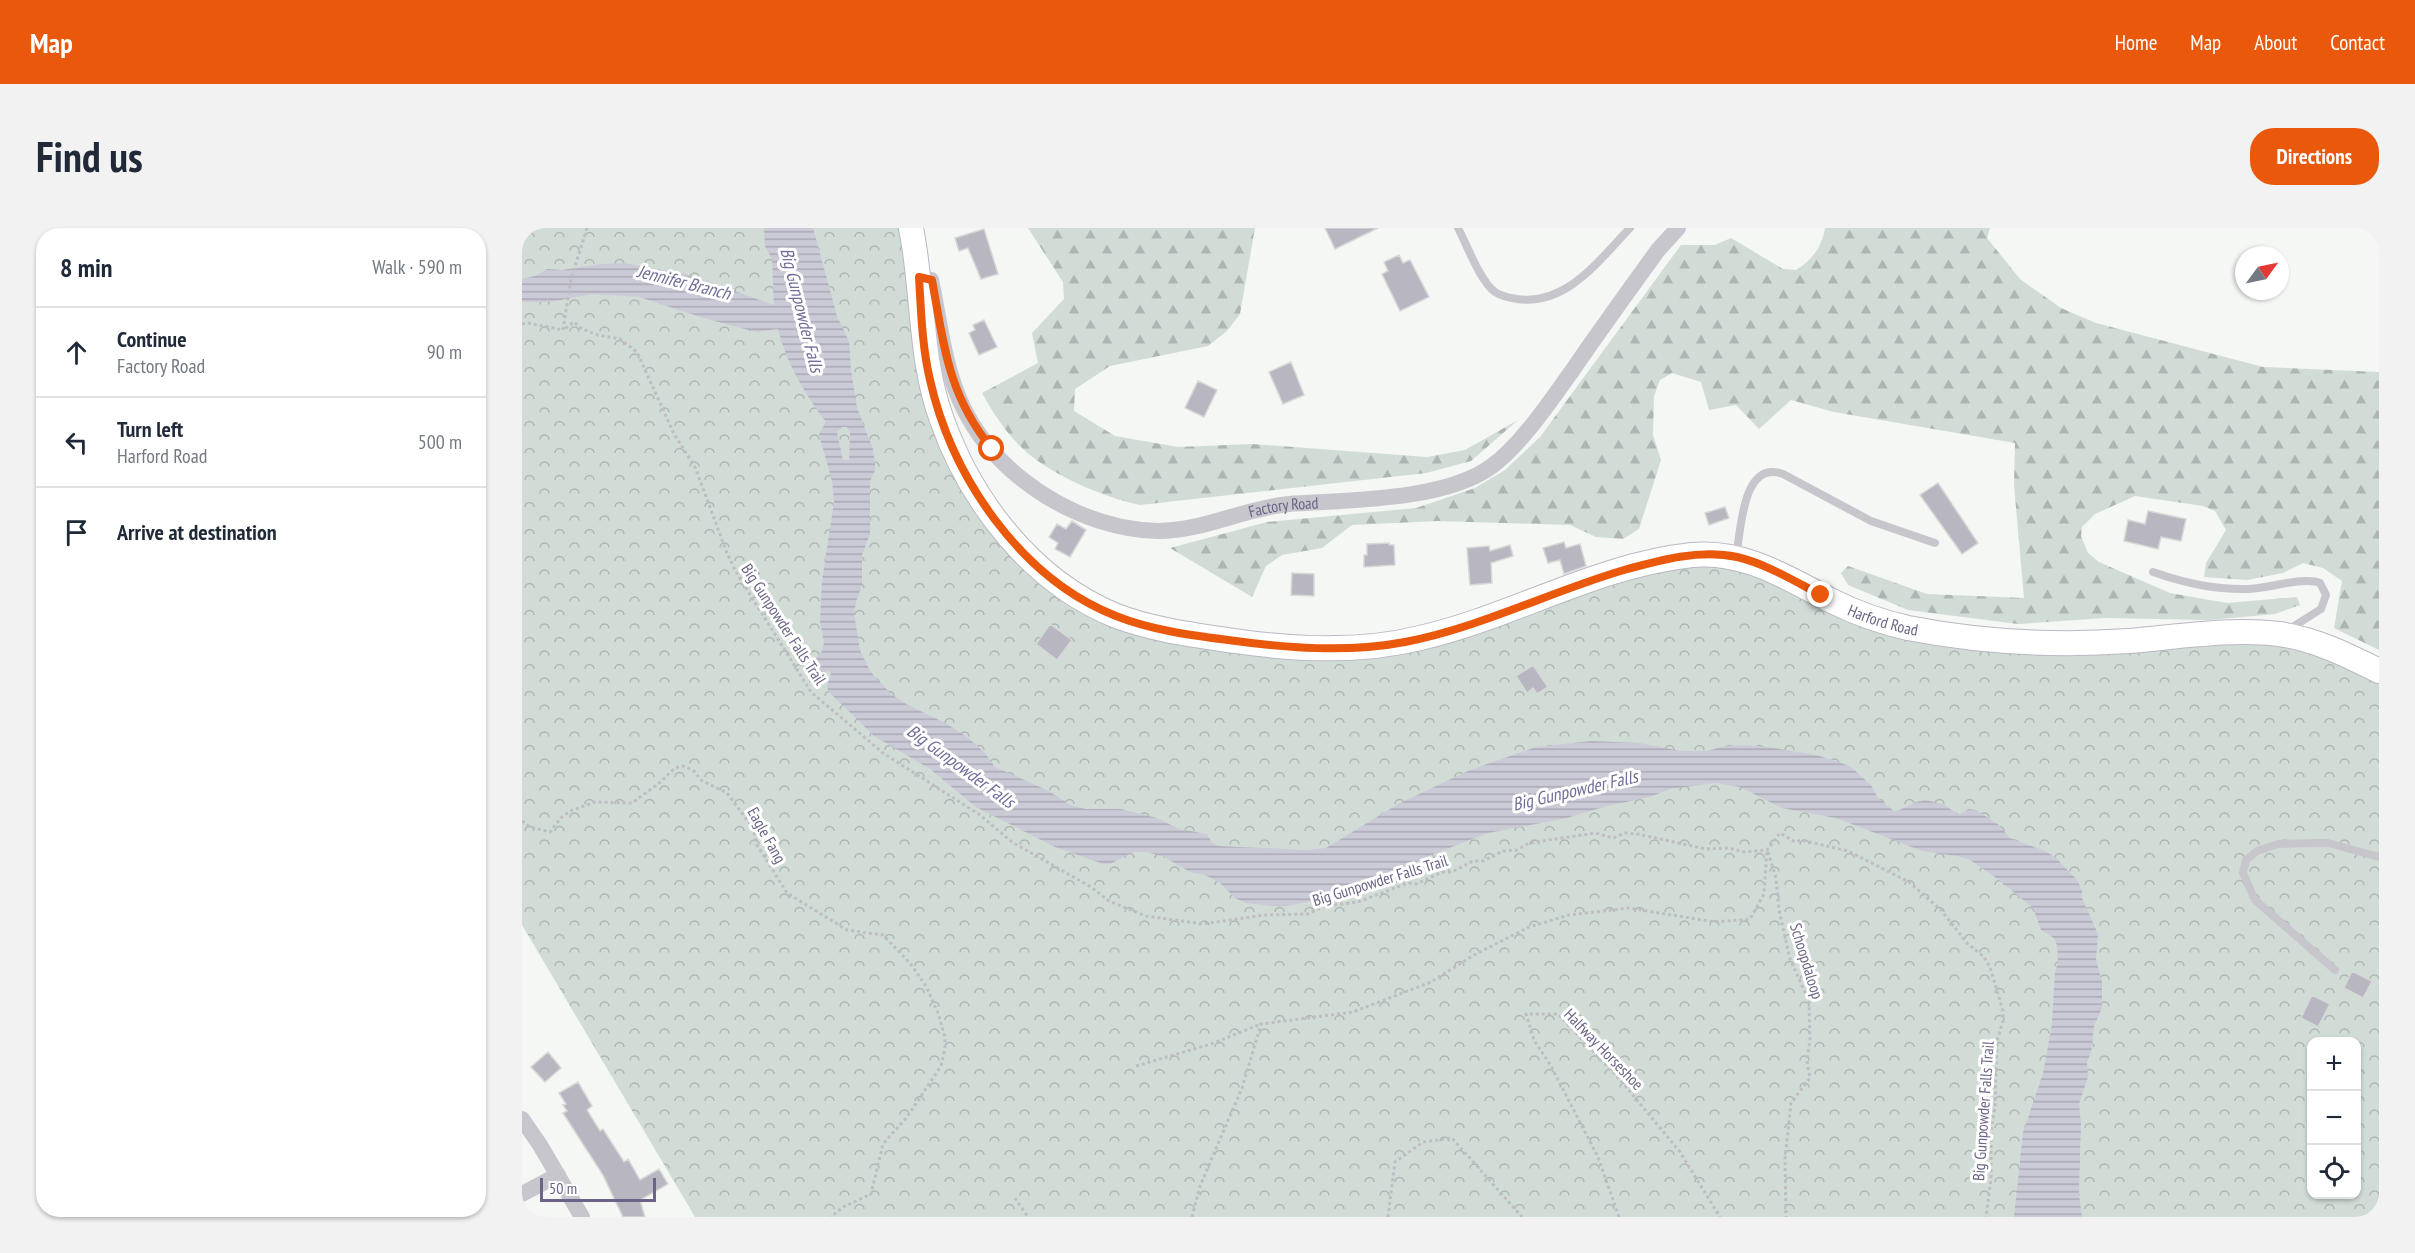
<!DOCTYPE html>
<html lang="en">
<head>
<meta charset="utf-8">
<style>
	:root { --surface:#fff; --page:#f2f2f3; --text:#1f2937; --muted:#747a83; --line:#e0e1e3; --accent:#ea580c }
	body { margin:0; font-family:"PT Sans Narrow",sans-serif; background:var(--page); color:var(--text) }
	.controls { position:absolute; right:18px; bottom:18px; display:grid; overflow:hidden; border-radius:12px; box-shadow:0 2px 4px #0004 }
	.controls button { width:54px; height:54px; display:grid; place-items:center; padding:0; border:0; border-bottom:2px solid var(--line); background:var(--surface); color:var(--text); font:30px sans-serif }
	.compass { position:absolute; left:1713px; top:18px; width:54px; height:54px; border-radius:50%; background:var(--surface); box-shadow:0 2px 4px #0004; rotate:57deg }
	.scale { position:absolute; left:18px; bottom:15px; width:116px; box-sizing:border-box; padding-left:6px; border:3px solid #6b6486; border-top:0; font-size:16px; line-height:21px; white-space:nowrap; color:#6b6486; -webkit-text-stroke:4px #fff; paint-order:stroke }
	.stop { position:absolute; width:18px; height:18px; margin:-14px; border:4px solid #ea580c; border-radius:50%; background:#fff }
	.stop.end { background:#ea580c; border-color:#fff; box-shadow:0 2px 6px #0008 }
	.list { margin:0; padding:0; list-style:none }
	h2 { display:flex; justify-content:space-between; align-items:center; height:78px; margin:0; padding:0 24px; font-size:26px }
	h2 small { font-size:20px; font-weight:400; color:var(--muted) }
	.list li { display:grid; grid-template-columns:39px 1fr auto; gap:18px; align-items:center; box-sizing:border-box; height:90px; padding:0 24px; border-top:2px solid var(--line) }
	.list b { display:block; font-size:22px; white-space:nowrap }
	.list p { margin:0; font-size:20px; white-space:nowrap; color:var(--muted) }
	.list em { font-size:20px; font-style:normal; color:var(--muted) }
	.icon { flex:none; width:33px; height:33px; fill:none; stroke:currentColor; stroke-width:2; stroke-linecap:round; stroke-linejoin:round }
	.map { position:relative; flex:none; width:1857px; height:989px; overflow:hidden; border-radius:24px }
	header { display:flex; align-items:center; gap:36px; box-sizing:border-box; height:84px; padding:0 30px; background:var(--accent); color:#fff }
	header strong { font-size:28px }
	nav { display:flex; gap:33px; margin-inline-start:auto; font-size:21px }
	.intro { display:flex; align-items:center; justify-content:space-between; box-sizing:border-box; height:144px; padding:0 36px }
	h1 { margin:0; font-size:42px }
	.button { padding:15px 27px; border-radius:24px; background:var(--accent); color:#fff; font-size:21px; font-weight:700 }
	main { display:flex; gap:36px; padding:0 36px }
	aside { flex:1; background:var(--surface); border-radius:24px; box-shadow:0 2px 4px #0004 }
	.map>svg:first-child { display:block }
	.forest { fill:url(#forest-firs) }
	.park { fill:url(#park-crowns); fill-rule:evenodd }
	.water { fill:url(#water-rules); fill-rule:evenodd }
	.building { fill:#b7b6c1; stroke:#d6d8d6; stroke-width:1.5 }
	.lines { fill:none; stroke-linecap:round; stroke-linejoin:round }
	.secondary-casing { stroke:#bab8c2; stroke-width:26 }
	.path { stroke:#bebdc2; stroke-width:3; stroke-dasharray:3 3; stroke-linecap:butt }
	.service { stroke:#c8c6cd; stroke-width:8 }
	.minor { stroke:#c8c6cd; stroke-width:16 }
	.secondary { stroke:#fff; stroke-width:24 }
	.route { stroke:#ea580c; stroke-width:8 }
	.labels { text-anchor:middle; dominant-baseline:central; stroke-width:6; stroke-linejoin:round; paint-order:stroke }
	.street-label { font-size:16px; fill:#6b6486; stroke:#fff }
	.water-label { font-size:18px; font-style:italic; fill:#706e98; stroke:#fff }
</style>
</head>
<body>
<header>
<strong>Map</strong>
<nav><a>Home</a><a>Map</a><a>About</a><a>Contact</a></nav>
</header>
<div class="intro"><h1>Find us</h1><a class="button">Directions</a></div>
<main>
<aside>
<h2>8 min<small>Walk · 590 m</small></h2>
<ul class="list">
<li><svg class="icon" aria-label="ahead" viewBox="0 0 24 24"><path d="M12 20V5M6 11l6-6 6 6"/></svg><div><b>Continue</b><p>Factory Road</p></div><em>90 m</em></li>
<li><svg class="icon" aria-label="left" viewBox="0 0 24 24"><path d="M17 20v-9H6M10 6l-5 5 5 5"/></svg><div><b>Turn left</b><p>Harford Road</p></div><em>500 m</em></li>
<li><svg class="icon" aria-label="arrive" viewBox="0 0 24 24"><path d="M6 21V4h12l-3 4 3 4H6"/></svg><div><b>Arrive at destination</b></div></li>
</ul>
</aside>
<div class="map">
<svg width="1857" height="989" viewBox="0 0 1857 989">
	<defs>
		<pattern id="forest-firs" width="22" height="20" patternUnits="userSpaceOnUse" patternTransform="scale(1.5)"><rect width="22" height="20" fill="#d2dcd6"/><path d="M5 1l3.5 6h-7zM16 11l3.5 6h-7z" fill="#aeb6b3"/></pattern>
		<pattern id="park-crowns" width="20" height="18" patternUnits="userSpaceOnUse" patternTransform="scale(1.5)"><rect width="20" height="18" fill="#d2dcd6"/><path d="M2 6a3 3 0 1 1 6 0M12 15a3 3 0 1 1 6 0" fill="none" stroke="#aeb6b3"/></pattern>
		<pattern id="water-rules" width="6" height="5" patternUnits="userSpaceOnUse" patternTransform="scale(1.5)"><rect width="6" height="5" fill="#cbcbd7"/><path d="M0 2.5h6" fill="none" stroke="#a9a8b4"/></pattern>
	</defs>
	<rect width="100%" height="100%" fill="#f4f7f3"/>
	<path class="forest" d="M506 0H733L718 86 705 103 686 118 588 138 553 161 552 183 593 208 656 219 730 216 905 229 943 222 996 192 949 233 904 245 618 277C583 270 527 246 501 221 485 206 471 185 460 165L516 135 510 105 542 71 541 54Z
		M1303 0H1468L1465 10 1498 51 1539 80 1574 95 1741 139 1857 144V422L1812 400 1820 353 1801 340 1781 335 1761 345 1725 352 1682 349 1684 335 1704 302 1693 283 1681 278 1613 268 1573 286 1560 299 1559 308 1566 325 1577 334 1648 365 1705 375 1775 369 1778 377 1753 386 1687 392 1583 390 1496 396 1386 382 1326 357 1319 345 1326 338 1405 366 1502 370 1492 257 1493 215 1312 184 1269 172 1237 201 1214 177 1187 182 1179 154 1150 145 1138 152 1132 168 1131 207 1139 232 1117 301 1101 311 1074 309 1048 297 916 293 830 297 800 320 760 327 744 338 730 369 648 320 745 294 894 280 953 260 983 242 1018 209 1159 17H1193L1209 10 1261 41 1274 42C1290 32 1300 19 1303 0Z"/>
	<path class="park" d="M0 0H378L408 185 554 378 795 430 1106 350 1181 336 1227 342 1353 400 1693 416H1758L1788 423 1857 454V989H173L0 697ZM1790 814H1834V966H1790Z"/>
	<path class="water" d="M242 0H291L315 88 327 113 329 142 335 180 351 221 353 235V242L348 254V306L340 327V357L334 374 332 386 338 422 348 443 369 466 386 477 425 496 445 509 463 525 473 539 527 563 548 577 564 581H599L635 590 657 601 685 606 690 615 696 618 784 622 804 620 876 576 948 542 1014 519 1069 513 1118 515 1159 523H1185L1203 518 1222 517 1246 519 1294 527 1317 534 1329 539 1349 557 1356 570 1373 584 1394 574 1403 572 1421 576 1437 587 1446 581 1454 582 1477 597 1488 610 1523 623 1533 629 1556 653 1560 663V670L1576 706 1574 731 1580 754V780L1572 798 1570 820 1565 835 1566 849 1557 876 1559 895 1557 966 1560 989H1492L1501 905 1521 845 1530 796 1533 744 1536 734 1535 717 1532 710 1519 702 1511 680 1477 652 1448 632 1435 628 1400 623 1314 590 1260 580 1218 559 1194 555 1148 561 1128 569 1085 578 1041 591 966 605 904 629 843 661 828 666 764 678H751L724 675 713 670 698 655 683 647 670 645 642 629 624 624H611L588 636H581L533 619 454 579 408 541 352 508 306 463 305 458 309 445 305 442 302 448H296L289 435 300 423 302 415 298 394 300 353 312 274 310 253 297 206 304 194C283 166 264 135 256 101L234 104 185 91 117 69 70 66 28 74H0V51L13 48 25 41 40 42 78 36 102 35 168 47 252 77 250 31 243 18ZM320 199H325L328 205 327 232H321L315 204Z"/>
	<path class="building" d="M803 0H856L813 21Z
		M462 1 476 46 459 51 446 20 437 23 433 10Z
		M877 27 881 35 888 32 907 69 878 83 860 46 866 43 862 34Z
		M462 92 475 119 457 127 447 105 453 102 451 97Z
		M769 134 782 167 761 176 747 144Z
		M676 153 695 162 682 189 663 180Z
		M1416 255 1456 315 1440 326 1398 267Z
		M1203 279 1207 290 1187 297 1183 285Z
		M1626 283 1664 291 1659 313 1639 309 1636 321 1602 313 1606 292 1623 296Z
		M550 293 564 302 548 329 533 321 536 315 527 309 535 296 544 301Z
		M1042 314 1044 320 1058 316 1064 338 1042 346 1038 332 1026 335 1021 320Z
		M867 315V317H872L873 337 842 339V327H845V316Z
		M988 317 991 328 969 335 970 355 948 357 945 320 967 318 968 323Z
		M770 345 792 346V368L769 367Z
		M528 396 550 412 535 432 514 416Z
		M1011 437 1026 459 1015 466 1011 460 1005 465 994 448Z
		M1830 743 1850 753 1841 770 1822 760Z
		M1790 767 1808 776 1796 799 1779 790Z
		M26 824 39 840 23 854 9 839Z
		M56 854 70 878 65 882 78 903 81 901 102 934 106 931 118 952 137 941 146 956 118 972 123 989H101L81 947 41 885 45 883 41 877 44 876 37 865Z"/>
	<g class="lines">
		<g class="secondary-casing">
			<g id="secondary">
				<path id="s2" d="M389 0C402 64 397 130 420 192 449 274 510 353 592 387 630 402 672 407 713 413 774 422 838 425 898 410 990 389 1075 337 1170 327 1223 322 1265 350 1310 373 1334 385 1359 394 1386 400 1458 414 1534 418 1607 413 1656 409 1708 400 1757 406 1793 411 1825 427 1857 443"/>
			</g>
		</g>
		<path class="path" d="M65 0 49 51 41 102 52 94 60 101 76 107 98 111 115 124 152 206 173 239 205 325 214 344 289 464 361 525 458 587 490 614 569 659 587 673 624 688 681 696 742 687 786 686 802 678 836 674 886 655 894 656 920 644H930L951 633H961L981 623 995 622 1007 615 1073 605 1091 610 1103 605 1115 606 1184 621 1206 620 1223 624 1245 622 1258 605 1273 614 1279 612 1326 623 1387 654 1419 682 1445 715 1462 729 1468 739 1481 783V793L1475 813 1473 879 1469 902V951L1464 989
			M0 96 6 95 41 102
			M0 593 8 599 28 604 39 590 48 583 73 574 110 575 136 556 153 540 161 538 172 543 179 552 205 565 231 600 235 617 265 665 325 702 361 707 387 734 404 758 416 785 423 809V821L419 838 385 889 361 916 349 966 321 979 309 989
			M1246 624 1254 650 1257 682 1268 731 1287 773 1288 811 1285 833 1288 850 1269 875 1263 931 1264 989
			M614 838 689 816 739 796
			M493 970 506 989
			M670 989 678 958 720 860 739 796 831 784 909 754 952 727 1007 699 1047 687 1107 680 1193 694 1228 691 1242 666 1245 622
			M866 989 873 934 901 914 930 910 1000 989
			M1097 989 1076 929 1029 838 1012 812 1004 786H1036L1100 854 1158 924 1198 989"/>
		<path class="service" d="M936 0C945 17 958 53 973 64 979 68 988 70 995 71 1045 78 1077 32 1108 0
			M1214 329C1219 303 1220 231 1261 246L1349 293 1413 315
			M1631 344C1662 355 1692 362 1726 361 1745 361 1782 348 1798 355L1804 367 1799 381 1766 402
			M1813 742 1733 672 1721 645 1724 632 1735 623 1756 616 1806 615 1857 629"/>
		<g class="minor">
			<path id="s1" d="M397 49 409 52C418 93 422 139 440 177 474 249 557 301 636 303 682 303 722 280 767 276 825 272 923 273 970 238 999 217 1029 172 1050 143 1078 102 1107 62 1136 22L1156 0"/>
			<path d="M0 891 18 917 60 989"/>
			<path d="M0 966 36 947"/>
		</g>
		<use href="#secondary" class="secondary"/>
	</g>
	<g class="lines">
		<path class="route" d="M470 221C426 167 422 118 410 52L397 49C399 83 400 118 408 152 430 249 498 350 594 388 629 402 668 407 706 412 764 420 825 425 883 414 957 400 1030 363 1102 342 1138 332 1178 321 1215 329 1245 336 1272 353 1299 367"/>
	</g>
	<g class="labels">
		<g class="street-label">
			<text stroke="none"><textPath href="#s1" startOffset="514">Factory Road</textPath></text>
			<text stroke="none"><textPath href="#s2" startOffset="1262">Harford Road</textPath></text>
			<text transform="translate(262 396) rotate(57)">Big Gunpowder Falls Trail</text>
			<text transform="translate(245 607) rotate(61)">Eagle Fang</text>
			<text transform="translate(858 652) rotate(-17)">Big Gunpowder Falls Trail</text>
			<text transform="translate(1285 733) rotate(73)">Schoopdaloop</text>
			<text transform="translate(1082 821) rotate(46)">Halfway Horseshoe</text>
			<text transform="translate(1461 883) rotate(-86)">Big Gunpowder Falls Trail</text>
		</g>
		<g class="water-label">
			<text transform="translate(162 54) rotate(14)">Jennifer Branch</text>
			<text transform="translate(280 82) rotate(76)">Big Gunpowder Falls</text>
			<text transform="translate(439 538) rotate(36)">Big Gunpowder Falls</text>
			<text transform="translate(1053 562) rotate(-13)">Big Gunpowder Falls</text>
		</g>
	</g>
</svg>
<div class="controls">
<button>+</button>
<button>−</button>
<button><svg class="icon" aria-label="locate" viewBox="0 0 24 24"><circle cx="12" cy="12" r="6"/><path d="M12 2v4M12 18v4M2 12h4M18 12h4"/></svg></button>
</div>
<svg class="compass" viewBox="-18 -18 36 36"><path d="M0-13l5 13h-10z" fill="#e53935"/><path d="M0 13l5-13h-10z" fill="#747a83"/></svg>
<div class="scale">50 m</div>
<div class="stop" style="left:470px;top:221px"></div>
<div class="stop end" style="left:1299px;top:367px"></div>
</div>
</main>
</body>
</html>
